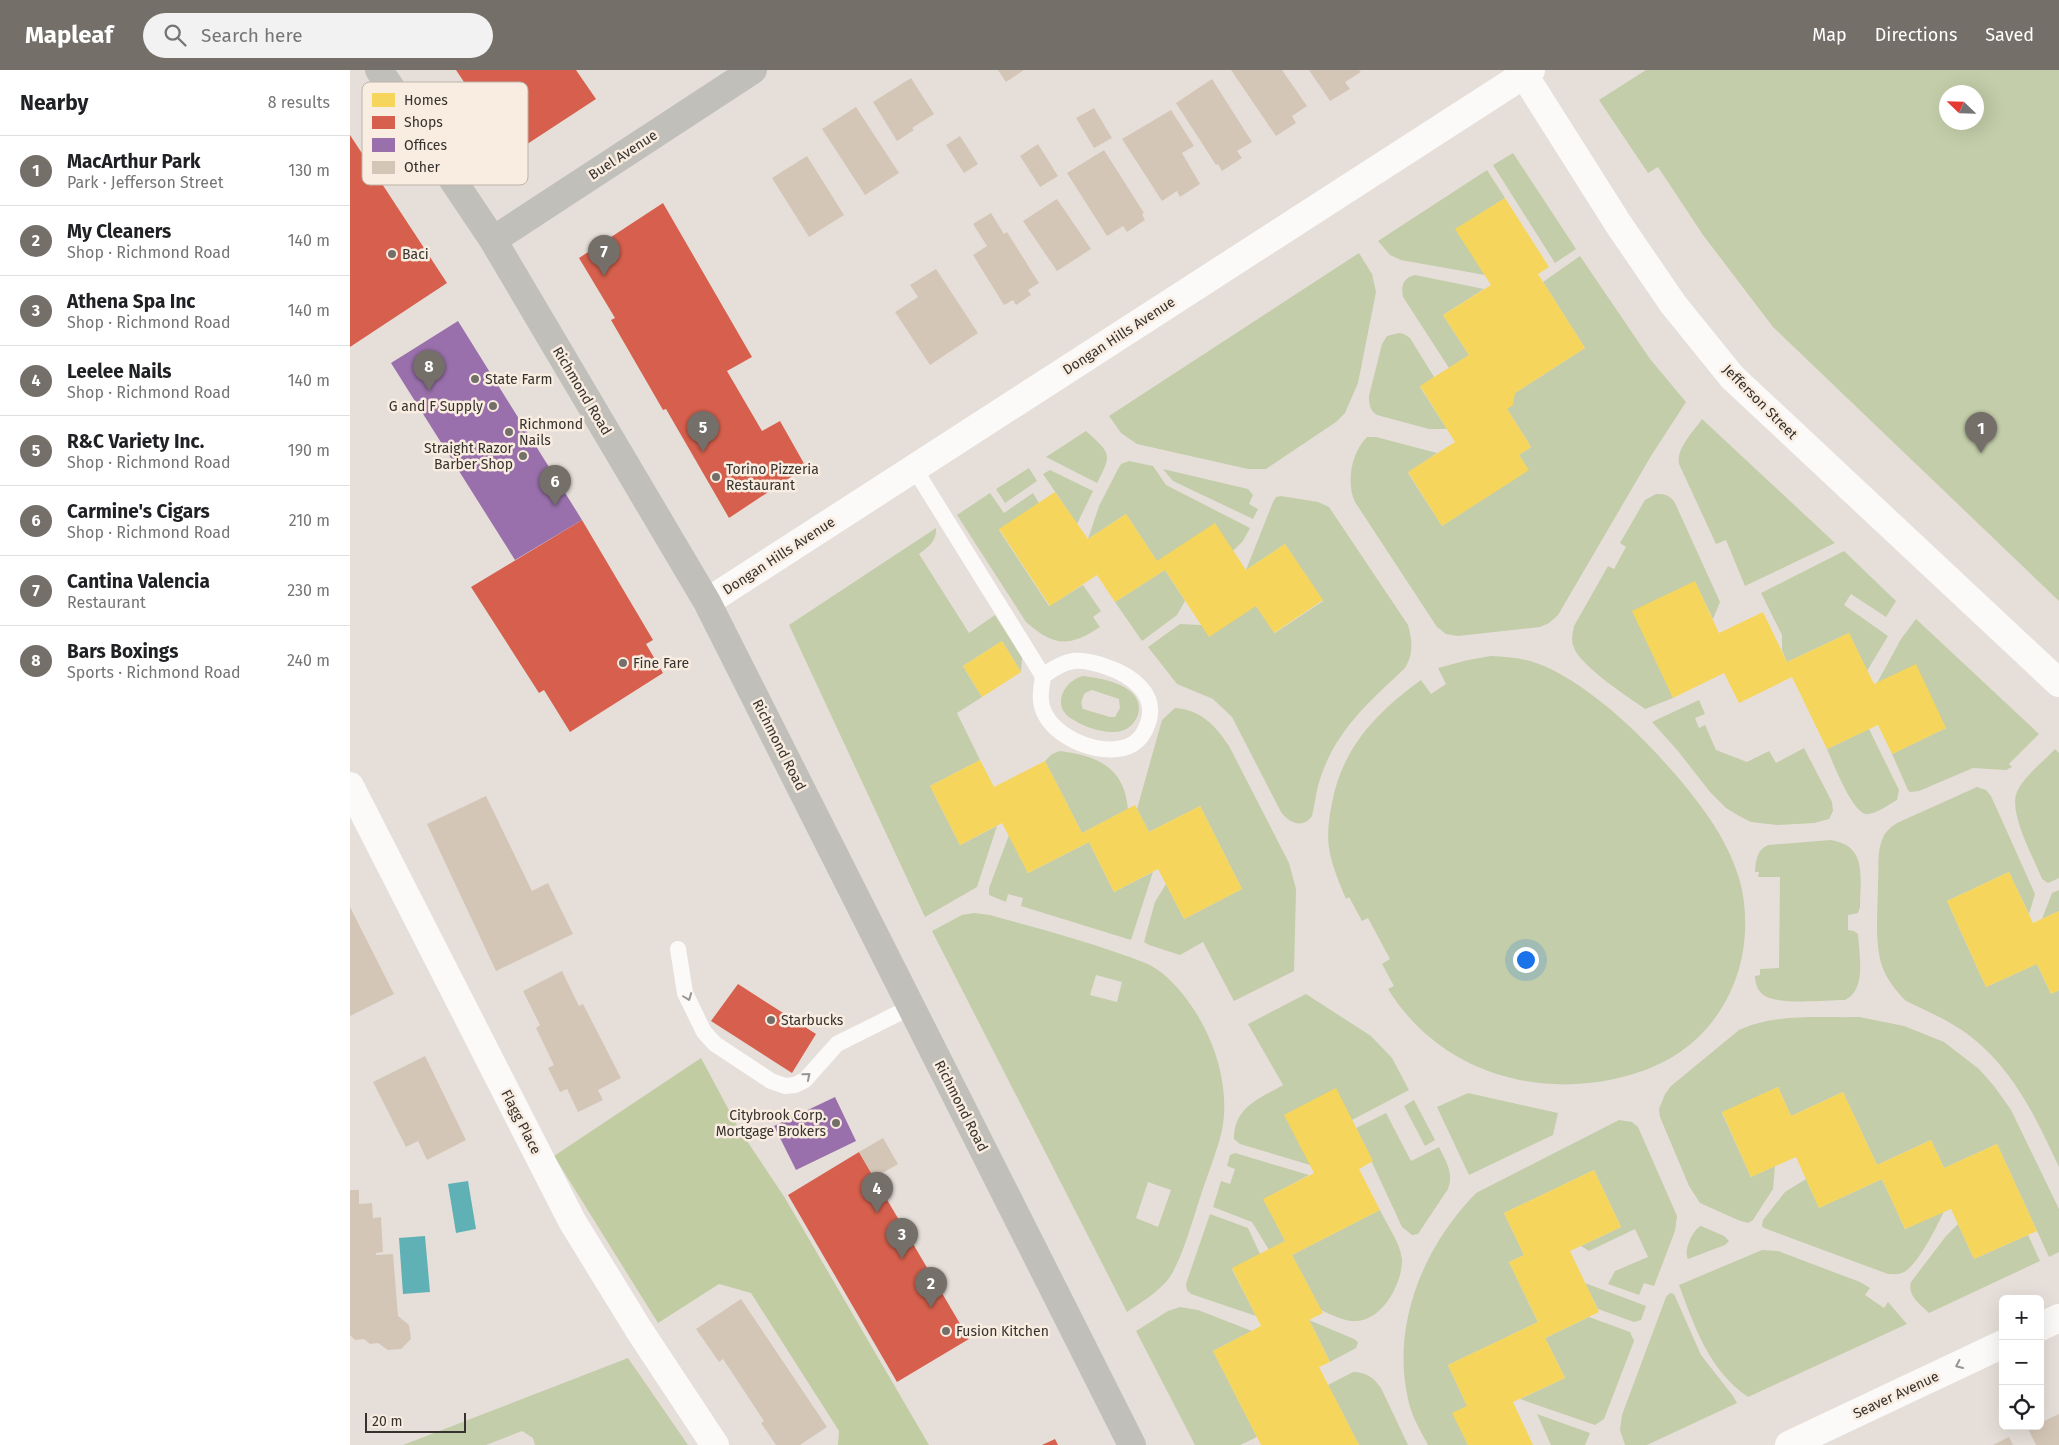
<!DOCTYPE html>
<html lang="en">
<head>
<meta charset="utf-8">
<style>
	:root { --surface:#fff; --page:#f2f2f2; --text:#202124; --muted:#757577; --line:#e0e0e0; --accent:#746f69 }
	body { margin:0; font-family:"Fira Sans",sans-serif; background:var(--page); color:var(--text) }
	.controls { position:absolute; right:15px; bottom:15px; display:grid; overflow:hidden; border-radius:8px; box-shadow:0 5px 20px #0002 }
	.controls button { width:45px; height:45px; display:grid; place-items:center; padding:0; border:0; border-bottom:1px solid var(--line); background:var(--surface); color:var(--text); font:25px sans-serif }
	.compass { position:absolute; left:1589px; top:15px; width:45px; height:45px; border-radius:50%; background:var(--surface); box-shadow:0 5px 20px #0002; rotate:293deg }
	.scale { position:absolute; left:15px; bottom:12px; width:101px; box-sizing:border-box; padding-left:5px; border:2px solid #36322d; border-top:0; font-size:14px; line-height:18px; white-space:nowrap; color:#36322d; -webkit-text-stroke:4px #f9ece0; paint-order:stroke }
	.you { position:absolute; left:1175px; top:889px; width:18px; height:18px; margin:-12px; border:4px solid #fff; border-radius:50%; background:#1a73e8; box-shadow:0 0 0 8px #1a73e833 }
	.badge { display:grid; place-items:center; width:32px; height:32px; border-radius:50%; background:var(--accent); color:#fff; font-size:16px; font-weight:700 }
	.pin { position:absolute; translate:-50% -41px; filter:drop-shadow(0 1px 2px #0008) }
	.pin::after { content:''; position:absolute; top:26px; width:18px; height:15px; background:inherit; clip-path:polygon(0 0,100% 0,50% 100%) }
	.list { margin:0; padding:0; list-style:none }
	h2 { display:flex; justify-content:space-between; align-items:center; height:65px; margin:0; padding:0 20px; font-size:21px }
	h2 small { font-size:16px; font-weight:400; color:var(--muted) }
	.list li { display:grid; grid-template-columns:32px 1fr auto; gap:15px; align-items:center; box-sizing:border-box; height:70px; padding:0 20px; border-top:1px solid var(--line) }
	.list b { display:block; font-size:19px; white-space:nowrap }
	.list p { margin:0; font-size:16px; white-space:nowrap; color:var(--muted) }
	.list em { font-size:16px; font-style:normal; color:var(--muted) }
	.icon { flex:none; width:28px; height:28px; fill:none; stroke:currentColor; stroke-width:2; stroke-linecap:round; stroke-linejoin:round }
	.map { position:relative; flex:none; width:1709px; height:1375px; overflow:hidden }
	header { display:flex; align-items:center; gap:30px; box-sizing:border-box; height:70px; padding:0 25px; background:var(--accent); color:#fff }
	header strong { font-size:24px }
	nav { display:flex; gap:28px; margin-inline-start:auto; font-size:18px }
	.search { width:350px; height:45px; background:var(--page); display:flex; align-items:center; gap:12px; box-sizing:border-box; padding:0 18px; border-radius:28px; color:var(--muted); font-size:19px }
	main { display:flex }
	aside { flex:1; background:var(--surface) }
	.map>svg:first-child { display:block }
	.green { fill:#c3cda9; fill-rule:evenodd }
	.forest { fill:#c1cca3 }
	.water { fill:#5fb1b5 }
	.homes { fill:#f6d55c }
	.shops { fill:#d6604d }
	.offices { fill:#9970ab }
	.building { fill:#d4c6b7 }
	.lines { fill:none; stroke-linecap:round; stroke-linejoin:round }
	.lane { stroke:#fbfaf9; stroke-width:16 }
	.street { stroke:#fbfaf9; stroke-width:28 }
	.secondary { stroke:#c1bfb9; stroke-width:28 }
	.oneway { stroke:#989693 }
	.poi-dot { fill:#746f69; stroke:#f9ece0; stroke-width:2 }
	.labels { text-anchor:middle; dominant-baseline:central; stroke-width:5; stroke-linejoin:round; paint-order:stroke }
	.street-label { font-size:14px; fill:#36322d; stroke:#f9ece0 }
	.poi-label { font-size:14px; fill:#36322d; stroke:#f9ece0; text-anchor:start }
	.key { fill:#f9ece0; stroke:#beb4aa; stroke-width:1 }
	.key-label { font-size:14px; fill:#36322d }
</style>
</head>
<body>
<header>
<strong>Mapleaf</strong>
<div class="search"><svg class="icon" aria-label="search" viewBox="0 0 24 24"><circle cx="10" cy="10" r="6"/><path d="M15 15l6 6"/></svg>Search here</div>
<nav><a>Map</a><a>Directions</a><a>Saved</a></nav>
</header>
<main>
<aside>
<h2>Nearby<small>8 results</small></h2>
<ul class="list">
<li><span class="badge">1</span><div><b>MacArthur Park</b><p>Park · Jefferson Street</p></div><em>130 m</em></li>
<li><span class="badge">2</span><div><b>My Cleaners</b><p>Shop · Richmond Road</p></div><em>140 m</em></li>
<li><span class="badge">3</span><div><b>Athena Spa Inc</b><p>Shop · Richmond Road</p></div><em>140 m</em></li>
<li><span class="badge">4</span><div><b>Leelee Nails</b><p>Shop · Richmond Road</p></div><em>140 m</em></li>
<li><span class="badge">5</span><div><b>R&amp;C Variety Inc.</b><p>Shop · Richmond Road</p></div><em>190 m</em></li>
<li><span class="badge">6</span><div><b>Carmine's Cigars</b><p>Shop · Richmond Road</p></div><em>210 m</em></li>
<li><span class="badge">7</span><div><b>Cantina Valencia</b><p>Restaurant</p></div><em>230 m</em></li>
<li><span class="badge">8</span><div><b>Bars Boxings</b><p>Sports · Richmond Road</p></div><em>240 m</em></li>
</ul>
</aside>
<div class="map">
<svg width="1709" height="1375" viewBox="0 0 1709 1375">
	<rect width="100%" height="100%" fill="#e6dfd9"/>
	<path class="green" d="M1296 0H1709V531L1423 257 1353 165 1308 97 1298 103 1249 30ZM1596 22H1626V52H1596Z
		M1163 83 1226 179 1205 193 1143 95Z
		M1137 100 1155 128 1106 159 1135 205 1051 190 1040 185 1028 171Z
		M1009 183 1022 204 1026 222 1008 313 995 343 986 352 916 399H898L787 374 771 363 759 346Z
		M1230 186 1300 289 1336 332 1301 386 1208 545 1199 553 1190 557 1108 566 1096 564 1087 557 1005 432C996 413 1001 383 1017 367H1026L1087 383 1058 403 1092 456 1178 400 1169 385 1181 377 1157 339 1165 323 1235 278 1193 212Z
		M1065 205 1134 219 1093 245 1119 285 1099 298 1053 227C1051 215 1053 208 1065 205Z
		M1049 263 1054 264 1060 268 1084 307 1070 317 1097 359H1079L1027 345C1020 341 1019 334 1019 326L1032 274 1037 266Z
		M1352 349 1485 473 1395 516 1376 470 1366 474 1329 394C1326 378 1344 361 1352 349Z
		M736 361C760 383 763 383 747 413L696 387Z
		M779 391 803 396 816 415 900 458 893 471 883 481 807 491 776 444 738 469 749 436 768 399 771 394Z
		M679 398 687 411 655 433 646 419Z
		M813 399 898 419 903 425 899 434 908 439 903 449 823 411Z
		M700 400 743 421 727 454 693 404Z
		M640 423 654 443 683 423 689 433 649 460 699 536 733 515 751 541 743 547 750 557C720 577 704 577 676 552L607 445Z
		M1306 424C1315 424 1320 425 1325 433L1370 532 1363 549 1345 512 1323 628 1295 639C1277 626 1228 595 1223 575 1221 569 1223 562 1224 556L1258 496 1264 499 1276 477 1270 473 1295 430Z
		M931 426 968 432 979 437 1058 555C1062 570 1064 583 1055 598 1019 632 986 660 970 709 966 721 965 734 962 746 953 759 939 753 931 742L882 647 863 629 827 614 798 577 830 554 851 555 906 536 925 563 973 531 935 474 896 500 923 432 926 427Z
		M586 458C587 471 578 477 569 484L619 563 645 545 672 588 671 602 652 571 613 596 632 627 607 643 630 690 580 716 610 775 647 756 627 817 575 847 439 555Z
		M1494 481 1546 531 1536 547 1501 524 1494 535 1538 566 1517 601 1499 563 1437 592 1432 580V565L1411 523Z
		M815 500 835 531 827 545 792 571 765 532Z
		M1566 549 1689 664 1659 694 1662 697 1656 700 1623 698 1569 721 1560 722 1558 720 1542 684 1596 658 1527 613 1551 569Z
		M1141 586C1154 587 1167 587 1180 591 1223 603 1277 651 1307 684 1339 719 1375 761 1389 808 1399 842 1397 883 1383 916 1360 969 1320 997 1264 1009 1177 1028 1086 997 1038 919L1044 916 1032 894 1040 889 1018 848 1012 851 999 827 996 829C989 812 982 796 979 778 977 764 979 747 982 733 992 678 1027 642 1071 610L1081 624 1096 614 1088 598 1118 590Z
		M733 606C748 608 768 611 780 621 799 636 785 664 762 662 750 662 732 656 722 649 701 637 713 611 733 606ZM742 620 769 629 770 638 765 647H760L733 639C730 633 732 628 735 623Z
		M1349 630 1355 644 1345 648 1349 658 1355 655 1366 680 1397 692 1419 681 1426 693 1454 678 1482 732 1483 741 1479 749 1464 753 1427 755 1401 752 1391 747 1376 738 1360 722 1328 681 1302 652Z
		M825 638C851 640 865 655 879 676L939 793 946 819 944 901 884 931 853 872 830 885 799 875 794 872 805 832 816 814 834 849 892 819 850 736 799 762 787 739 812 650Z
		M1519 659 1549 720 1547 730C1539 734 1528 743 1518 744 1503 746 1483 692 1477 679Z
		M1705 679 1709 683V808L1698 813 1692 809C1684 788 1658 743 1667 722 1674 706 1693 692 1705 679Z
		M710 681C748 686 774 697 778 739L732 763 695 691 702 684Z
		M1627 717 1636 720 1641 726 1685 824 1679 844 1659 802 1597 831 1636 917 1687 894 1701 924 1709 920V1097C1686 1048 1664 1000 1620 966 1602 952 1577 941 1556 931 1546 921 1537 910 1532 896 1524 870 1528 839 1528 812 1529 799 1527 785 1531 773 1534 763 1539 758 1547 753Z
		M659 765 678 803 739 772 764 822 803 802 781 870 671 836 673 828 658 824 656 832 639 825V818Z
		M1481 770C1518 776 1510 808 1510 837L1508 843 1498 845V860L1504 861 1508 864C1509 884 1517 920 1495 930 1476 930 1431 935 1415 926 1408 922 1405 914 1405 906L1410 905V899L1429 898 1430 807H1408L1409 802H1405C1406 789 1407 780 1418 775Z
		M1709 820V841L1692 849 1702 823Z
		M624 843 640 845C683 857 726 868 768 883 782 888 800 893 812 903 854 938 883 1006 872 1060 867 1082 858 1103 851 1125 843 1148 831 1195 816 1212 805 1224 790 1233 777 1242L582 861 612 845ZM746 905 772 912 767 932 740 925ZM798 1112 821 1120 808 1157 786 1148Z
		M956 924 1021 966 1042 988 1059 1020 1002 1050 960 1095 890 1074 884 1069C884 1037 909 1029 933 1015L898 954Z
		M1509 947 1554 956 1594 972 1629 999 1644 1016 1661 1040 1709 1139V1182L1699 1187 1647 1074 1594 1098 1581 1070 1527 1095 1493 1022 1441 1046 1428 1017 1372 1043 1401 1107 1425 1096 1423 1119 1403 1150 1398 1153 1388 1150 1350 1133 1339 1116 1310 1047 1309 1039 1315 1024 1321 1016 1389 960C1425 943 1470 948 1509 947Z
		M1118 1023 1208 1043 1203 1065 1119 1105 1087 1037Z
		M1064 1030 1085 1070 1075 1076 1054 1036Z
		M1036 1043 1061 1091 1089 1077C1096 1092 1104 1102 1098 1119L1068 1164 1062 1165 1052 1157 1006 1058Z
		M1269 1050 1282 1052 1288 1057 1327 1146 1325 1161 1304 1216 1294 1213 1289 1225 1258 1214 1265 1201 1298 1187 1285 1159 1239 1181 1231 1176 1271 1157 1244 1100 1154 1143 1174 1185 1159 1192 1188 1252 1098 1295 1117 1336 1103 1343 1118 1375H1078C1070 1360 1061 1345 1058 1329 1041 1254 1074 1176 1126 1123Z
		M885 1083 959 1105 914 1129 935 1171 919 1180 902 1152 863 1137 871 1111 880 1114 885 1099 877 1096 880 1085Z
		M1456 1109 1469 1138 1532 1109 1555 1159 1594 1141C1588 1155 1567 1196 1554 1202 1549 1205 1543 1204 1538 1204L1414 1158 1412 1156 1413 1150 1435 1122Z
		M1030 1140C1037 1155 1051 1174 1052 1190 1052 1215 1031 1253 1003 1251 993 1251 980 1244 971 1240L942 1185Z
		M860 1144 898 1158 910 1184 882 1199 906 1246 841 1224 837 1220 836 1214Z
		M1608 1154 1624 1189 1678 1165 1690 1191 1579 1243C1570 1234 1557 1226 1561 1212L1596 1166Z
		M1351 1156 1374 1166 1379 1171 1375 1175 1338 1189C1333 1181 1343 1159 1351 1156Z
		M1412 1180 1428 1181 1510 1212 1520 1218 1515 1225 1534 1238 1538 1232 1557 1254 1398 1327C1359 1300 1345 1258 1329 1215Z
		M1235 1213 1296 1236 1291 1250 1284 1252 1248 1239Z
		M1320 1223 1324 1224 1351 1285 1383 1326 1387 1333 1297 1375H1275L1270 1360 1272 1345 1316 1227Z
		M830 1237 848 1240 902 1261 863 1281 907 1367 890 1375H845L786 1261 818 1241Z
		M1239 1247 1280 1262 1284 1271 1254 1349 1245 1355 1170 1329 1215 1308 1195 1268Z
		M959 1250 1004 1269 1008 1272 1006 1278 980 1292Z
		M278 1288 338 1375H185L183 1368 172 1361 136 1375H53Z
		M1003 1302C1016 1302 1023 1307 1031 1318L1058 1375H1009L978 1315Z
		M1187 1344 1240 1363 1235 1375H1201Z"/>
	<path class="forest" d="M351 988 389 1059 435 1128 579 1375H488L489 1361 401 1223 369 1214 308 1253 204 1086Z"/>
	<path class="water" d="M118 1111 126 1159 106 1163 98 1114Z
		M75 1166 80 1222 53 1224 49 1168Z"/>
	<path class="homes" d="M1155 128 1199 197 1188 204 1235 278 1165 323 1163 335 1157 339 1181 377 1169 385 1179 400 1092 456 1058 402 1105 372 1070 316 1119 285 1093 245 1141 215 1105 159Z
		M705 422 738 469 776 444 807 491 865 453 896 500 935 474 973 530 924 563 906 536 859 567 815 500 765 532 747 505 700 536 649 459Z
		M1345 511 1369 563 1413 542 1437 592 1499 563 1524 614 1566 594 1596 658 1542 684 1528 655 1477 679 1442 607 1389 633 1374 603 1323 628 1282 541Z
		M652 571 671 602 632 627 613 596Z
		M630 690 644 717 695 691 732 763 785 735 799 762 850 736 892 819 834 849 808 799 764 822 739 772 678 803 652 753 610 775 580 716Z
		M1659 802 1683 853 1709 841V920L1701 924 1687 894 1636 917 1597 831Z
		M1428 1017 1441 1046 1493 1022 1527 1095 1581 1070 1594 1098 1647 1074 1687 1161 1624 1189 1601 1139 1555 1159 1532 1109 1469 1138 1446 1087 1401 1107 1372 1042Z
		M986 1018 1023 1091 1009 1099 1030 1140 942 1185 973 1243 959 1250 980 1292 969 1297 1009 1375H911L863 1281 911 1256 882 1198 935 1171 913 1129 964 1103 934 1045Z
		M1244 1100 1271 1157 1220 1181 1249 1242 1195 1268 1215 1308 1163 1332 1183 1375H1118L1102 1343 1117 1336 1098 1295 1188 1252 1159 1192 1174 1185 1154 1143Z"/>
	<path class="shops" d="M106 0H226L246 29 162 84Z
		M0 65 97 213 0 277Z
		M313 133 402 287 377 301 412 361 430 351 456 397 379 448 316 339 313 340 261 250 265 248 229 188Z
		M232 450 303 570 296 574 313 603 220 662 194 620 189 623 121 517Z
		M388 914 466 964 442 1003 361 951Z
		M509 1082 619 1269 547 1312 438 1125Z
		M705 1369 708 1375H692Z"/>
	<path class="offices" d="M108 251 232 450 165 490 41 293Z
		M485 1027 506 1071 446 1100 424 1056Z"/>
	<path class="building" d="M648 0H674L656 12Z
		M881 0H932L957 36 942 46 946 53 926 66Z
		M959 0H1009L1011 2 995 12 1000 19 980 31Z
		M561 8 584 44 562 58 564 60 547 71 523 32Z
		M862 9 902 72 887 81 892 88 872 101 868 94 866 95 826 33Z
		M506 37 549 103 515 125 472 59Z
		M744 38 762 68 744 78 726 48Z
		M821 40 844 76 832 83 850 114 830 127 827 121 812 131 772 69Z
		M610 66 628 94 614 103 596 75Z
		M688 74 708 106 690 117 670 86Z
		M754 80 794 143 792 144 795 150 777 162 773 156 757 166 717 103Z
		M457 86 494 145 459 167 422 108Z
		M707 129 741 179 707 201 673 151Z
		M641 143 654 164 657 162 689 213 678 220 681 225 666 235 663 230 654 235 623 185 637 176 623 154Z
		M586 199 628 263 580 295 545 242 568 227 560 215Z
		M136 726 182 821 198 813 223 864 146 901 77 754Z
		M0 837 44 924 0 946Z
		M212 901 229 936 233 934 271 1008 248 1020 253 1030 228 1042 217 1019 210 1022 198 998 204 995 186 958 190 955 173 921Z
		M75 986 116 1070 77 1090 68 1071 56 1077 23 1012Z
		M533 1068 548 1094 524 1108 509 1082Z
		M0 1120H9V1134L22 1133 23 1148 31 1147 33 1182 26 1183V1185L43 1184 48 1246 59 1255 61 1269 51 1279 38 1280 28 1273 20 1274 14 1269 5 1270 0 1265Z
		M391 1229 477 1357 450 1375H426L411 1353 414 1351 373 1289 369 1292 346 1259Z
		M1709 1344V1375H1686L1678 1359 1690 1356V1353Z
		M1659 1367 1663 1375H1643Z"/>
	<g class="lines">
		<path class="lane" d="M564 398 693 606C691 620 688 633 696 646 710 671 757 689 783 674 791 669 795 662 798 653 808 624 781 605 757 597 729 587 717 588 693 606
			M328 879 335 923 354 962 365 974 421 1011 435 1016 445 1015 455 1010 487 974 561 937"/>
		<path class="street" d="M1171 0 1269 155 1323 234 1382 307 1709 613
			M357 532 1181 0
			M0 716 222 1151 289 1260 365 1375
			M1690 1257 1709 1248
			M1439 1375 1653 1274"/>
		<path class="secondary" d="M29 0 143 170 357 532 782 1375
			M143 170 403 0"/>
	</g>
	<defs><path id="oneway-chevron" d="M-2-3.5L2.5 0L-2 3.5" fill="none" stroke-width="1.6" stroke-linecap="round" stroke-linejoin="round" transform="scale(1.25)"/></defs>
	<g class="oneway">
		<use href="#oneway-chevron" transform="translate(338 927) rotate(69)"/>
		<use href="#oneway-chevron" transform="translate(457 1006) rotate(-40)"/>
		<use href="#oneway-chevron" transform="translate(1609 1295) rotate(155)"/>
	</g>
	<g class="poi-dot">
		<circle cx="42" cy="184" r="5"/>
		<circle cx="125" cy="309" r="5"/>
		<circle cx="143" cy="336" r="5"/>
		<circle cx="159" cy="362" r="5"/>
		<circle cx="173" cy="386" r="5"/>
		<circle cx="366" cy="407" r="5"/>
		<circle cx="273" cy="593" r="5"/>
		<circle cx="421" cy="950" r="5"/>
		<circle cx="486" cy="1053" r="5"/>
		<circle cx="596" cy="1261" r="5"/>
	</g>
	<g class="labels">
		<g class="street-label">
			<text transform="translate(273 85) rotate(-33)">Buel Avenue</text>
			<text transform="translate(769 266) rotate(-33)">Dongan Hills Avenue</text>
			<text transform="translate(232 321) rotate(59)">Richmond Road</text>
			<text transform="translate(1410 332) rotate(45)">Jefferson Street</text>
			<text transform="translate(429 486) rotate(-33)">Dongan Hills Avenue</text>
			<text transform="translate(429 675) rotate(63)">Richmond Road</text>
			<text transform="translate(611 1036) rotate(63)">Richmond Road</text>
			<text transform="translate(171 1052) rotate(63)">Flagg Place</text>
			<text transform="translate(1546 1325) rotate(-25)">Seaver Avenue</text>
		</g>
		<g class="poi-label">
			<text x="52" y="184">Baci</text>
			<text x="135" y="309">State Farm</text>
			<text x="133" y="336" text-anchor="end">G and F Supply</text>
			<text x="169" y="354">Richmond<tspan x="169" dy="16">Nails</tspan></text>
			<text x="163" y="378" text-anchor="end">Straight Razor<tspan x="163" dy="16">Barber Shop</tspan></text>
			<text x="376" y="399">Torino Pizzeria<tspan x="376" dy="16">Restaurant</tspan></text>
			<text x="283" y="593">Fine Fare</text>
			<text x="431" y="950">Starbucks</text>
			<text x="476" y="1045" text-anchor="end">Citybrook Corp.<tspan x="476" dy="16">Mortgage Brokers</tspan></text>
			<text x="606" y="1261">Fusion Kitchen</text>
		</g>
	</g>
	<rect x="12" y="12" width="166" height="103" rx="8" class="key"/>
	<rect x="22" y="23" width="23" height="14" fill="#f6d55c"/>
	<rect x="22" y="46" width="23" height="13" fill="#d6604d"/>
	<rect x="22" y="68" width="23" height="14" fill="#9970ab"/>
	<rect x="22" y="91" width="23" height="13" fill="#d4c6b7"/>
	<g class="key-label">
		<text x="54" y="35">Homes</text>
		<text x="54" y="57">Shops</text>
		<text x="54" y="80">Offices</text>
		<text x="54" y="102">Other</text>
	</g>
</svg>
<div class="controls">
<button>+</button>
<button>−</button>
<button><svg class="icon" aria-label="locate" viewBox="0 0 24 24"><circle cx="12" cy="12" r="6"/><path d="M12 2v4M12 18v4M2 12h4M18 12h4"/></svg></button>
</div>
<svg class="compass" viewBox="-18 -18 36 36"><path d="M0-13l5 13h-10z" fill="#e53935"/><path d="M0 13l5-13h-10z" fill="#757577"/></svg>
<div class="scale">20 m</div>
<div class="you"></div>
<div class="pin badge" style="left:1631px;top:383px">1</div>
<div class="pin badge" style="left:581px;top:1238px">2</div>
<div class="pin badge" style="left:552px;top:1189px">3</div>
<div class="pin badge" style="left:527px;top:1143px">4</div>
<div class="pin badge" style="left:353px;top:382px">5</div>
<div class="pin badge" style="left:205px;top:436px">6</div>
<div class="pin badge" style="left:254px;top:206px">7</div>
<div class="pin badge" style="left:79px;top:321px">8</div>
</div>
</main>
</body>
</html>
